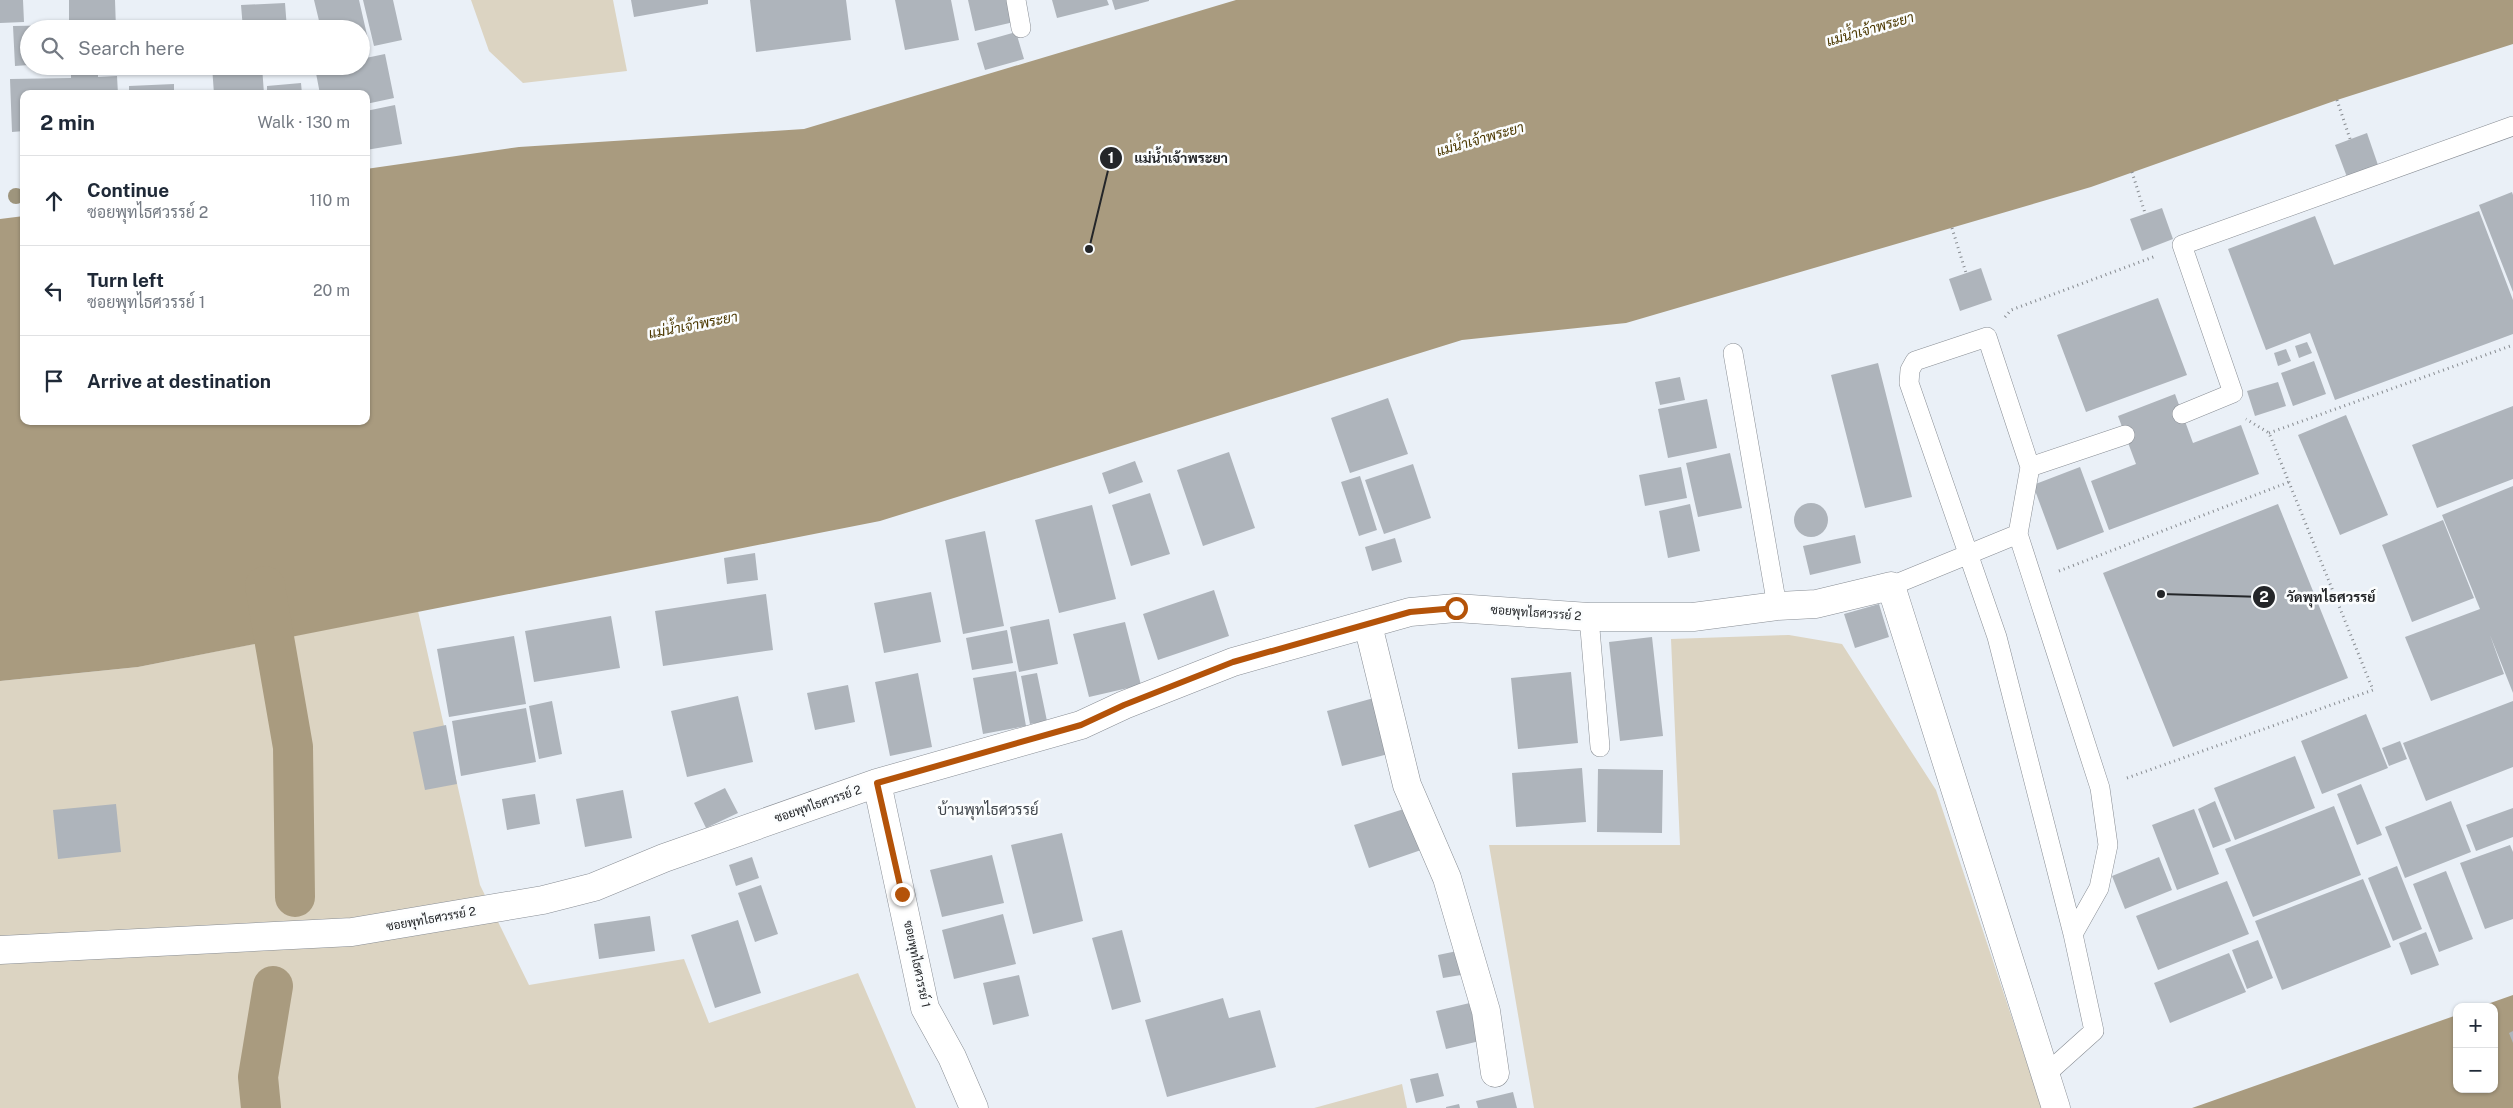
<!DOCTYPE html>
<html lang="en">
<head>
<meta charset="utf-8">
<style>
	:root { --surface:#fff; --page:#f6f6f7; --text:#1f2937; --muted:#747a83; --line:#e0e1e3 }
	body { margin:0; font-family:"Public Sans",Sarabun,sans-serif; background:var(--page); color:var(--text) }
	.controls { position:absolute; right:15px; bottom:15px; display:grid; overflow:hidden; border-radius:10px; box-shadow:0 1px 4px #0004 }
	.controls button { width:45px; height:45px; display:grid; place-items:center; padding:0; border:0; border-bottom:1px solid var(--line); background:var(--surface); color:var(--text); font:25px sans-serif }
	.stop { position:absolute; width:15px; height:15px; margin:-11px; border:4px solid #b45309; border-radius:50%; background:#fff }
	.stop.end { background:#b45309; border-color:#fff; box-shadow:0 1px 5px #0008 }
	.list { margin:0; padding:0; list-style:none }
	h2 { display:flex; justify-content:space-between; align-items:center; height:65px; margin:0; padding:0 20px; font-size:21px }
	h2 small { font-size:16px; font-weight:400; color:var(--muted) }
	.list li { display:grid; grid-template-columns:32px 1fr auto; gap:15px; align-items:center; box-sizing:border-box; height:90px; padding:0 20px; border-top:1px solid var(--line) }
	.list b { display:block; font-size:19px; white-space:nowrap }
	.list p { margin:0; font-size:16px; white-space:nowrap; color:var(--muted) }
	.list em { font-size:16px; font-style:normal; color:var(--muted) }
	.icon { flex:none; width:28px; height:28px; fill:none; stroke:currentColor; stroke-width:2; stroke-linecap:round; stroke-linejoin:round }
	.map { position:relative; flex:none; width:2513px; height:1108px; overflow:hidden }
	.search { position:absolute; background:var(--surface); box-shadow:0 1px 4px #0004; left:20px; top:20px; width:350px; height:55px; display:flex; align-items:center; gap:12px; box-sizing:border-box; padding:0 18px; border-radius:28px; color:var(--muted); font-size:19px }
	.panel { position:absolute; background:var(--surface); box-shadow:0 1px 4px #0004; left:20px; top:90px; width:350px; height:335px; border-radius:10px }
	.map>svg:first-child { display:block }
	.green { fill:#dcd4c2 }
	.water { fill:#a99b7f }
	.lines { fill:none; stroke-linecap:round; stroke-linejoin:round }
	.canal { stroke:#a99b7f; stroke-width:40 }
	.building { fill:#aeb4bb }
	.lane-casing { stroke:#888d94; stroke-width:20 }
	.street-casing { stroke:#888d94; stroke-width:29 }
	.path { stroke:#878b90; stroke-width:3; stroke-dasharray:1 4; stroke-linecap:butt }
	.lane { stroke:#fff; stroke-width:19 }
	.street { stroke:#fff; stroke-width:28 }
	.tree { fill:#9e957d }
	.route { stroke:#b45309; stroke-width:6 }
	.labels { text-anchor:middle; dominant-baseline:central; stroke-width:5; stroke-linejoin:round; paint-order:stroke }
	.street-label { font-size:12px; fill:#242629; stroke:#fbfdfe }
	.water-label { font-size:14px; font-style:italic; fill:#4c3800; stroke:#fbfdfe }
	.quarter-label { font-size:15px; fill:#41464c; stroke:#fbfdfe }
	.leader { fill:none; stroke:#242629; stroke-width:2 }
	.callout-dot { fill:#242629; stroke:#fbfdfe; stroke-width:2 }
	.mark-label { font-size:15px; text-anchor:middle; font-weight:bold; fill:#fff }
	.callout-label { font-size:14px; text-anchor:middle; font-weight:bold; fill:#242629; stroke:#fbfdfe; stroke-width:5; stroke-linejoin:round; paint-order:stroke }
</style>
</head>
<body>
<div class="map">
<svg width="2513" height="1108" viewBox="0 0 2513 1108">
	<rect width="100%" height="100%" fill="#eaf0f7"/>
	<path class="green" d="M471 0H613L627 71 523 83 489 51Z
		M418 611 480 885 529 985 684 959 709 1023 858 973 916 1108H0V681L138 667Z
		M1789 635 1842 644 1936 790 2042 1108H1534L1489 845H1680L1671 639Z
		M1402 1084 1407 1108H1314Z"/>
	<path class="water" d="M1236 0H2513V44L2337 100 2091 187 1626 323 1462 340 880 521 138 667 0 681V219L24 216V421H366V169L519 147 804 129Z
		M2513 995V1108H2192L2457 1015V1089H2494V1007H2479Z"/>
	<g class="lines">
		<path class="canal" d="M265 586 293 747 295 897
			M261 1108 258 1077 273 986"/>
	</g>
	<path class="building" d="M0 0H23L24 22 0 23Z
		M69 0H115L116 29H29V65L15 66 13 26 69 25Z
		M314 0H359L370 48 361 50V29H321Z
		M363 0H393L402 40 374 46Z
		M631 0H708V4L634 17Z
		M750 0H846L851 40 756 52Z
		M895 0H951L959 40 905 50Z
		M968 0H1009L1014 22 975 31Z
		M1052 0H1107L1109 5 1057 18Z
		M1112 0H1149V1L1115 10Z
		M285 3 287 29H243L241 5Z
		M1016 32 1024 59 985 70 977 43Z
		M385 54 394 98 366 104V94H320L315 68 361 66V59Z
		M71 66H98V77L117 76 118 94H24V131L12 132 10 79 71 78Z
		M212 66H262L264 94H214Z
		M301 83 302 94H267V86Z
		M174 84V94H129V86Z
		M395 105 402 144 366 150V111Z
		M2367 133 2378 165 2347 177 2335 145Z
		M2512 192 2513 195V292L2479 205Z
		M2162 208 2173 239 2142 251 2130 219Z
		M2479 211 2513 300V334L2335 400 2310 333 2266 350 2228 249 2315 216 2334 265Z
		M1981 268 1992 300 1960 311 1949 279Z
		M2158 298 2187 375 2086 412 2057 335Z
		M2307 342 2312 353 2299 358 2295 346Z
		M2286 349 2291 361 2278 366 2274 353Z
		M2314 361 2326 394 2293 406 2281 373Z
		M1878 363 1912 497 1865 508 1831 375Z
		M1680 377 1685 400 1660 405 1655 382Z
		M2278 382 2286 406 2255 416 2247 391Z
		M2175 394 2193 443 2241 425 2259 474 2109 530 2091 481 2136 464 2118 416Z
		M1388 398 1408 454 1350 473 1331 418Z
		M1707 399 1717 448 1668 458 1658 409Z
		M2513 406V479L2437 508 2412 445Z
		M2346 415 2388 515 2340 535 2298 435Z
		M1229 452 1255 528 1203 546 1177 470Z
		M1730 453 1742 508 1698 517 1686 463Z
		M1135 461 1143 482 1109 494 1102 473Z
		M1413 464 1431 518 1384 534 1365 480Z
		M1681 467 1687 498 1645 506 1639 475Z
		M2080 467 2104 532 2057 550 2033 485Z
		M1360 476 1377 530 1359 536 1341 482Z
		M2513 486V693L2490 635 2504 674 2431 701 2405 637 2480 609 2442 515Z
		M1150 493 1170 554 1131 566 1112 505Z
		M1794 520a17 17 0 1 1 34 0a17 17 0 1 1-34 0Z
		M1690 504 1700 551 1668 558 1659 511Z
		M2278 504 2348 678 2173 747 2103 573Z
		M1092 505 1116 599 1059 613 1035 520Z
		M2443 520 2474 598 2412 622 2382 545Z
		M985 531 1004 626 963 634 945 540Z
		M1855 535 1861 563 1810 575 1803 546Z
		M1395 538 1402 562 1372 571 1365 547Z
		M755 553 758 580 727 584 724 558Z
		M1214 590 1229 636 1158 660 1143 614Z
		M931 592 941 642 884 653 874 603Z
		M766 594 773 650 663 666 655 611Z
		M1879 604 1889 637 1855 648 1844 614Z
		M611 616 620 668 534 682 525 631Z
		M1049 619 1058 664 1019 672 1010 627Z
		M1125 622 1141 685 1089 697 1073 634Z
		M1007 630 1013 663 972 670 966 638Z
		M514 636 526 704 449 717 437 649Z
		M1652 637 1663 736 1620 741 1609 642Z
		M1016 671 1026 726 983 734 973 678Z
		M1571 672 1578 743 1518 749 1511 678Z
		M918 673 932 747 890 756 875 682Z
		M1037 673 1047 721 1030 724 1021 676Z
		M848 685 855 722 815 730 807 693Z
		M738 696 753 762 687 777 671 711Z
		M1381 696 1396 752 1342 766 1327 711Z
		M552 701 562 754 539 759 529 706Z
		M2513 701V767L2426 801 2403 743Z
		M526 708 536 762 461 776 452 721Z
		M2366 714 2388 768 2322 794 2301 741Z
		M446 725 457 784 425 790 413 732Z
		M2400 741 2407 759 2389 766 2382 748Z
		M2295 756 2315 808 2235 840 2214 788Z
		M1582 768 1586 822 1516 827 1512 773Z
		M1598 769 1663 770 1662 833 1597 832Z
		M2361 784 2382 835 2357 845 2337 794Z
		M725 788 738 813 706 828 694 803Z
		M623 790 632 838 585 847 576 799Z
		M535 794 540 824 507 830 502 799Z
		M2215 801 2231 841 2213 848 2198 809Z
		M2451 801 2471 852 2405 878 2385 827Z
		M116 804 121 852 58 859 53 810Z
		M2334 806 2361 875 2253 917 2225 849Z
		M1410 807 1424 849 1369 868 1354 825Z
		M2513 808V837L2476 851 2466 825Z
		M2194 809 2219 874 2177 890 2152 825Z
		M1062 833 1083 921 1033 934 1011 845Z
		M2510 845 2513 852V919L2485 929 2460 863Z
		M992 855 1004 903 942 917 930 870Z
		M752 857 759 878 736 886 729 865Z
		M2159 857 2172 890 2125 909 2112 876Z
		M2397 866 2422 929 2393 941 2368 878Z
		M2446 871 2473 939 2439 952 2413 884Z
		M2363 879 2391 947 2282 990 2255 921Z
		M2227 881 2249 934 2158 970 2136 916Z
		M761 885 778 934 755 942 738 893Z
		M1003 914 1016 964 954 979 942 930Z
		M650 916 655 951 599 959 594 924Z
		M738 920 761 993 715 1008 691 935Z
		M1122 930 1141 1002 1112 1010 1092 938Z
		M2426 932 2439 965 2411 975 2399 943Z
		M2258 940 2273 978 2247 989 2232 950Z
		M1462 950 1467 974 1443 978 1438 955Z
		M2229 953 2246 992 2170 1023 2154 983Z
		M1019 975 1029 1016 993 1025 983 983Z
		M1223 998 1229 1018 1260 1010 1276 1067 1167 1097 1145 1020Z
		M1474 1002 1484 1040 1446 1049 1436 1011Z
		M2513 1031V1043L2509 1033Z
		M1438 1073 1444 1096 1416 1103 1410 1079Z
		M1513 1092 1517 1108H1478L1476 1101Z
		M1459 1104 1460 1108H1446V1107Z"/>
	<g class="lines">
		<g class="lane-casing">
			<path id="lane" d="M1016 0 1021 28
				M1733 353 1777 606
				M2182 414 2233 393 2182 245 2513 126
				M2030 467 2125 435
				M1891 586 2018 534
				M1589 617 1600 747
				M2045 1075 2094 1031 2073 934 1997 637 1909 383 1910 370 1915 361 1987 337 2030 467 2018 534 2100 788 2108 845 2099 888 2073 934"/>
		</g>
		<g class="street-casing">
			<path id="street" d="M1368 625 1407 785 1447 878 1486 1011 1495 1073
				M877 783 925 1008 952 1057 974 1108
				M0 950 352 932 543 900 594 887 664 858 877 783 1081 725 1124 705 1233 662 1410 612 1456 608 1589 617H1693L1777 606 1816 604 1891 586 2056 1108"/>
		</g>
		<path class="path" d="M2337 100 2350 139
			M2132 172 2145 213
			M1952 228 1966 273
			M2005 317 2011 310 2156 256
			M2269 433 2513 345
			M2059 571 2289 482
			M2127 778 2373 690 2269 433 2246 419"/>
		<use href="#lane" class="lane"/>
		<use href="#street" class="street"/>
	</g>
	<circle class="tree" cx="16" cy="196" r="8"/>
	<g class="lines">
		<path class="route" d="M902 894 877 783 1081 725 1124 705 1233 662 1410 612 1456 608"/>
	</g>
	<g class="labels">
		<g class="street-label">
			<text transform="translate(1536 613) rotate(4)">ซอยพุทไธศวรรย์ 2</text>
			<text transform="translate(818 804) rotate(-19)">ซอยพุทไธศวรรย์ 2</text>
			<text transform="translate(431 919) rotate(-10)">ซอยพุทไธศวรรย์ 2</text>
			<text transform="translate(917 964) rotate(78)">ซอยพุทไธศวรรย์ 1</text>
		</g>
		<g class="water-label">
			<text transform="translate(1870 29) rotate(-16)">แม่น้ำเจ้าพระยา</text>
			<text transform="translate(1480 139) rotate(-16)">แม่น้ำเจ้าพระยา</text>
			<text transform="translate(693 325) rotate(-11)">แม่น้ำเจ้าพระยา</text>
		</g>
		<g class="quarter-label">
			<text x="988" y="809">บ้านพุทไธศวรรย์</text>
		</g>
	</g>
	<path class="leader" d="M1089 249L1111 158M2161 594L2264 597"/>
	<g class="callout-dot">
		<circle cx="1089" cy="249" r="5"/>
		<circle cx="2161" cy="594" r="5"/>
		<circle cx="1111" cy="158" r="12"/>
		<circle cx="2264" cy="597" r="12"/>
	</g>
	<g class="mark-label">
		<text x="1111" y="163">1</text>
		<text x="2264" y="602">2</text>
	</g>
	<g class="callout-label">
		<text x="1181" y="163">แม่น้ำเจ้าพระยา</text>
		<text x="2331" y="602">วัดพุทไธศวรรย์</text>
	</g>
</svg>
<div class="controls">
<button>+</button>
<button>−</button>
</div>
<div class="stop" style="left:1456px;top:608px"></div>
<div class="stop end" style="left:902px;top:894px"></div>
<div class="search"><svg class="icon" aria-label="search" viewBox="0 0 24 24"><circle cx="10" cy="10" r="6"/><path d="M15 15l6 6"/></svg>Search here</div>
<section class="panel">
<h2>2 min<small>Walk · 130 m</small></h2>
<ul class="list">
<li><svg class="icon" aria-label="ahead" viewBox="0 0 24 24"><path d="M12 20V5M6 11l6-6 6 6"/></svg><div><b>Continue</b><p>ซอยพุทไธศวรรย์ 2</p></div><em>110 m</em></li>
<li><svg class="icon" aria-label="left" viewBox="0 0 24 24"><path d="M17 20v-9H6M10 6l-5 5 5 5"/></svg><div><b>Turn left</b><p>ซอยพุทไธศวรรย์ 1</p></div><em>20 m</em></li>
<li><svg class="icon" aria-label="arrive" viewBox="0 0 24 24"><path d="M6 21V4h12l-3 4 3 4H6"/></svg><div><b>Arrive at destination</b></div></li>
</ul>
</section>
</div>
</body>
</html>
